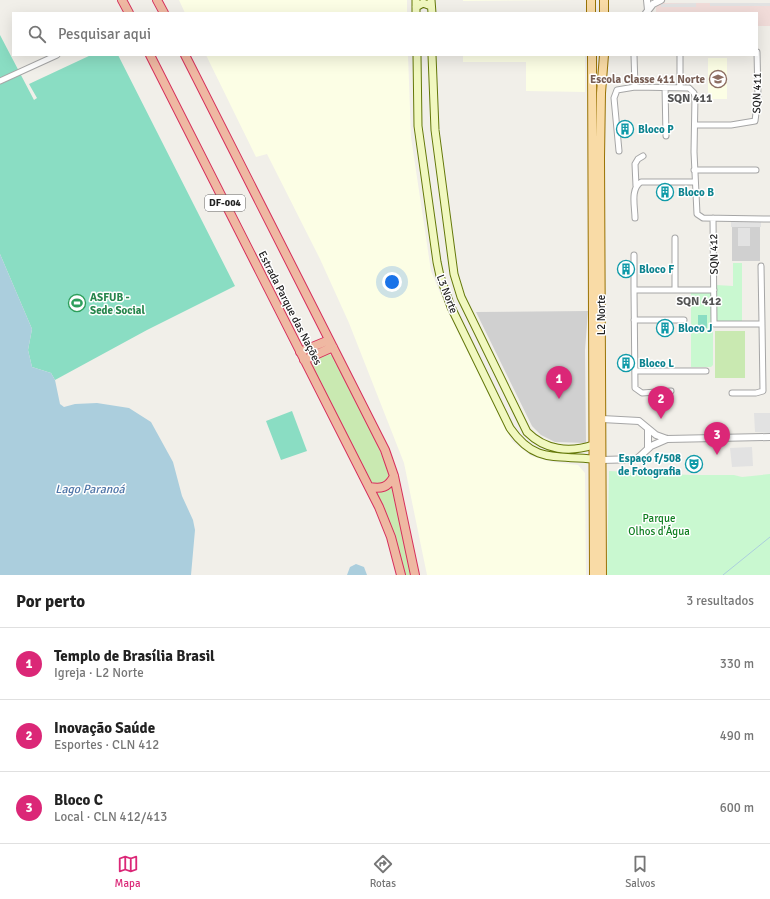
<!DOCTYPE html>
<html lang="pt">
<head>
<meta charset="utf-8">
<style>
	:root { --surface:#fff; --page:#f2f2f2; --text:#222; --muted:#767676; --line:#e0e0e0; --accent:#db2777 }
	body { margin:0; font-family:Signika,sans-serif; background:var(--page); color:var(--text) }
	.you { position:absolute; left:392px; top:282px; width:14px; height:14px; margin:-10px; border:3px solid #fff; border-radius:50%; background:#1a73e8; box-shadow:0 0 0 6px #1a73e833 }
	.badge { display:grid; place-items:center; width:26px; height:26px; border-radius:50%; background:var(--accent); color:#fff; font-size:13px; font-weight:700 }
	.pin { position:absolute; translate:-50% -33px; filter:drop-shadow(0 1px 2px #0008) }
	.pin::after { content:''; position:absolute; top:21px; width:14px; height:12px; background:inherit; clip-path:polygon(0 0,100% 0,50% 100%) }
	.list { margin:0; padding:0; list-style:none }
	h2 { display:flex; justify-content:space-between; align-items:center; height:52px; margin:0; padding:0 16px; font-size:17px }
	h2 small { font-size:13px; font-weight:400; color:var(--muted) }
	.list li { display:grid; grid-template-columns:26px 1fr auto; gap:12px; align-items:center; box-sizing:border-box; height:72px; padding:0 16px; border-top:1px solid var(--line) }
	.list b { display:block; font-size:15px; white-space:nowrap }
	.list p { margin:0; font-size:13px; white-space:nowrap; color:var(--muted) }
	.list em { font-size:13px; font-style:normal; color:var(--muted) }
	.icon { flex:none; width:22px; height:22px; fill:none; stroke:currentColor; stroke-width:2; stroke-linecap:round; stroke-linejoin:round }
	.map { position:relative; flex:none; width:770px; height:575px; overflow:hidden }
	.search { position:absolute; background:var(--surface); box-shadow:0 4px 16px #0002; left:12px; right:12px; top:12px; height:44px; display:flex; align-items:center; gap:10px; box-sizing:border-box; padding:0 14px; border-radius:0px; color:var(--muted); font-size:15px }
	.sheet { height:268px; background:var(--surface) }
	nav { display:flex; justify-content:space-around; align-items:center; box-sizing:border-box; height:56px; border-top:1px solid var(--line); background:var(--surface); font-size:11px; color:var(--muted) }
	nav a { display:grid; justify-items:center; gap:2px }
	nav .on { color:var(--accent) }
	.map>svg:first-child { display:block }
	.commercial { fill:#f1dcd9 }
	.education { fill:#fcfee5 }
	.religious { fill:#d0d0d0 }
	.grass { fill:#c9e9b1 }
	.park { fill:#c9f8d0 }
	.pitch { fill:#8addc3 }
	.parking { fill:#e2e2e2 }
	.water { fill:#abcedd }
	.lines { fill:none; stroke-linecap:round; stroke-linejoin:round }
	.stream { stroke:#abcedd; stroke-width:1 }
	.minor-casing { stroke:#a6a6a6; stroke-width:7 }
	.tertiary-casing { stroke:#a6a6a6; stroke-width:8 }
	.secondary-casing { stroke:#647809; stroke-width:9 }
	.primary-casing { stroke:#997306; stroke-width:10 }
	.trunk-casing { stroke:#d62f5c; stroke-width:10 }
	.minor { stroke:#fff; stroke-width:5 }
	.tertiary { stroke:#fff; stroke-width:6 }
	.secondary { stroke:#f1f8c0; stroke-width:7 }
	.primary { stroke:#f9dba6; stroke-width:8 }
	.trunk { stroke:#efb8a2; stroke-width:8 }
	.labels { text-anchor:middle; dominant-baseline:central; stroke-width:3; stroke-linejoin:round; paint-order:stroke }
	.shield { fill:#fff; stroke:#646464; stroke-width:1 }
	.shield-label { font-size:10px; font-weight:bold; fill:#222 }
	.education-label { font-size:11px; font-weight:bold; fill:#785e54; stroke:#fff; text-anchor:end }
	.street-label { font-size:11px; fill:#222; stroke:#fff }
	.culture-label { font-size:11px; font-weight:bold; fill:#0d838f; stroke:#fff; text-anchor:start }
	.leisure-label { font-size:11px; font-weight:bold; fill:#27864d; stroke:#fff; text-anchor:start }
	.park-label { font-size:11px; fill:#107f21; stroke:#fff }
	.neighbourhood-label { font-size:12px; font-weight:bold; fill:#555; stroke:#fff }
	.water-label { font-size:12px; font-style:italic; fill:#4d74a7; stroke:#fff }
</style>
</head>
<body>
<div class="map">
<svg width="770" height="575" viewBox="0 0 770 575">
	<rect width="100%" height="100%" fill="#f1efe9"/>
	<path class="commercial" d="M661 3H770V26H757V13H656V5Z"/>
	<path class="education" d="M179 0H407V13H185Z
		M463 0H579L463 1Z
		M206 55H408L411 137 431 271 449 314 512 441 531 456 552 462 578 465 585 473 586 575H427L404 463 349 323 320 259 267 154 256 157Z
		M463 55H585V92L526 91V62H463Z
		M708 58H727V99H708Z"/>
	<path class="religious" d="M732 227H760V261H732Z
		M588 311 585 350 586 443 555 442 541 435 532 426 476 312Z"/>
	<path class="grass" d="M715 331H745V378H715Z
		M328 353 334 357 370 428 390 475 383 485 370 483 310 365 312 360Z
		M393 486 411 575H405L375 494Z"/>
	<path class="park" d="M733 263H742V322H716V285L733 286Z
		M691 291H713V365L711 367H691Z
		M609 471 691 475H734L742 477 770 474V575H607Z"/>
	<path class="pitch" d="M0 35 34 100 37 98 29 84 91 55H118L235 286 147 330 55 380 51 373 32 367 28 350 32 329 0 254Z
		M698 315H707V328H698Z
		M292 411 307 451 281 460 266 421Z"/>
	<path class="parking" d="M696 3V7H661V4Z
		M710 3H770V6H710Z
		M731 222H761V227H731Z
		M738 228H750V246H738Z
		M754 413H770V433L755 432Z
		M752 447 753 466 732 467 730 448Z"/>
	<path class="water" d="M0 254 32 329 28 350 32 367 51 373 55 380 60 404 64 407 75 404 97 403 129 408 151 422 173 462 182 496 193 520 195 530 191 575H0Z
		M356 564 364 567 367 575H347L350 567Z"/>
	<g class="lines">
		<path class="stream" d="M723 575 770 537"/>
		<g class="minor-casing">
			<path id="minor" d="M634 55 635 87
				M0 81 57 55
				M665 87 666 136
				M680 87V55
				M695 125H731L755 121 758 97 757 52
				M619 151 614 98 617 90 635 87 689 88 694 93 695 97 694 152 697 214 703 218 770 219
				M694 170H756
				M636 186 635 164 638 159 643 156
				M635 218C635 207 630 189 641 182H695
				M713 218 714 324H762L763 391 756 393H732
				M675 238V290
				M634 255V290
				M761 266 762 324
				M634 320H684
				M635 371H706
				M671 391 642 393 635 388 634 290H714"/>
		</g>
		<g class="tertiary-casing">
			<path id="tertiary" d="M647 0 648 10
				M646 13 653 4 661 0
				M602 419 639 421 656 435 667 439 770 437
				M648 448V429
				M602 460 637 459 651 446 667 439"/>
		</g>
		<g class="secondary-casing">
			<path id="secondary" d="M431 0 432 13
				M416 7 423 3 431 6
				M416 13V0
				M417 55 418 126 437 262 440 276 451 307 510 428C535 464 556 455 593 459
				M432 55 435 130 454 274 461 297 527 432C545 450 569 453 593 445"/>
		</g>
		<g class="primary-casing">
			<path id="primary" d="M591 0V13
				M604 0V13
				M592 55 594 575
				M602 575 600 158 601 93 604 55"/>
		</g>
		<g class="trunk-casing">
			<path id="trunk" d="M122 0 129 13
				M157 0 164 13
				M150 55 379 507 391 537 401 575
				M185 55 385 450 394 476 415 575
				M300 352 329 340
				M304 360 333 347
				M369 487C381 489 388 488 394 476"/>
		</g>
		<use href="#minor" class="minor"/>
		<use href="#tertiary" class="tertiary"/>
		<use href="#secondary" class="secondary"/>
		<use href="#primary" class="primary"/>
		<use href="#trunk" class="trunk"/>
	</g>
	<defs>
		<g id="school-ring" transform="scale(0.9)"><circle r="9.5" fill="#fff" stroke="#8d6e63" stroke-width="1.5"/><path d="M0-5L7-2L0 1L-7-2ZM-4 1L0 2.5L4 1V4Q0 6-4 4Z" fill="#8d6e63"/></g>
		<g id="building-ring" transform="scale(0.9)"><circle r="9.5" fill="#fff" stroke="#0f9aa8" stroke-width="1.5"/><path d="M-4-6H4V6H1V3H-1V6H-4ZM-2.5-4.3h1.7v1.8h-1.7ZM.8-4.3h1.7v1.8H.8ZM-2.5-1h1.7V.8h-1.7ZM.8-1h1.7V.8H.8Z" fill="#0f9aa8"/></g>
		<g id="stadium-ring" transform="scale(0.9)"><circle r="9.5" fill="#fff" stroke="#2e9e5b" stroke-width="1.5"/><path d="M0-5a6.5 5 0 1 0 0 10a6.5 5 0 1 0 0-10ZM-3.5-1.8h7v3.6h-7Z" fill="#2e9e5b"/></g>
		<g id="theatre-ring" transform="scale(0.9)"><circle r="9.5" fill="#fff" stroke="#0f9aa8" stroke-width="1.5"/><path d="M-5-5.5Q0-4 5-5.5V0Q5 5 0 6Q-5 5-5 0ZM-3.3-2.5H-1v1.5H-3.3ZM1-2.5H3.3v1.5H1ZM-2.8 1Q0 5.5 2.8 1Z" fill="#0f9aa8"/></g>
	</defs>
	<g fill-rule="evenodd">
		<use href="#school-ring" x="718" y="79"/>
		<use href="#building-ring" x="625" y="129"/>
		<use href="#building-ring" x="665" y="192"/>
		<use href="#building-ring" x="626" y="269"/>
		<use href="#stadium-ring" x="77" y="303"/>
		<use href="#building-ring" x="665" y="328"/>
		<use href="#building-ring" x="626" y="363"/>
		<use href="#theatre-ring" x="694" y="464"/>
	</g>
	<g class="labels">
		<rect class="shield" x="205" y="195" width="40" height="16" rx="3"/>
		<g class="shield-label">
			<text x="225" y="203">DF-004</text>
		</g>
		<g class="education-label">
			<text x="705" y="79">Escola Classe 411 Norte</text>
		</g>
		<g class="street-label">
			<text transform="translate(757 93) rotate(-89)">SQN 411</text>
			<text transform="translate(714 254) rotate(-91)">SQN 412</text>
			<text transform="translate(447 294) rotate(69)">L3 Norte</text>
			<text transform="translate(290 308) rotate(63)">Estrada Parque das Nações</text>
			<text transform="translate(601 315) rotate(-90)">L2 Norte</text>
		</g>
		<g class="culture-label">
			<text x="638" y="129">Bloco P</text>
			<text x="678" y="192">Bloco B</text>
			<text x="639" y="269">Bloco F</text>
			<text x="678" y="328">Bloco J</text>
			<text x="639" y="363">Bloco L</text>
			<text x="681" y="458" text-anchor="end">Espaço f/508<tspan x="681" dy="13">de Fotografia</tspan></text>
		</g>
		<g class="leisure-label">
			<text x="90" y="297">ASFUB -<tspan x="90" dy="13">Sede Social</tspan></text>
		</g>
		<g class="park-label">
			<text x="659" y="518">Parque<tspan x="659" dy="13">Olhos d'Água</tspan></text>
		</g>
		<g class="neighbourhood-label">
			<text x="690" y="98">SQN 411</text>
			<text x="699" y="301">SQN 412</text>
		</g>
		<g class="water-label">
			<text x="90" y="489">Lago Paranoá</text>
		</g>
	</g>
</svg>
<div class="you"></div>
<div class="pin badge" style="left:559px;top:399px">1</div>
<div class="pin badge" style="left:661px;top:419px">2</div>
<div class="pin badge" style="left:717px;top:455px">3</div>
<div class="search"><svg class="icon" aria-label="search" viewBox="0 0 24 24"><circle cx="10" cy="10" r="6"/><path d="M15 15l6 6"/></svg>Pesquisar aqui</div>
</div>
<section class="sheet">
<h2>Por perto<small>3 resultados</small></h2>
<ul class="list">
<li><span class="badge">1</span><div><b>Templo de Brasília Brasil</b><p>Igreja · L2 Norte</p></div><em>330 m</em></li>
<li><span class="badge">2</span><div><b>Inovação Saúde</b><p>Esportes · CLN 412</p></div><em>490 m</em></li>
<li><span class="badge">3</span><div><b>Bloco C</b><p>Local · CLN 412/413</p></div><em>600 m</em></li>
</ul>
</section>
<nav>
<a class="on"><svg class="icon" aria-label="map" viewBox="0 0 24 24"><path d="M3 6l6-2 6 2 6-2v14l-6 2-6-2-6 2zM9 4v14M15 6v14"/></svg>Mapa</a>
<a><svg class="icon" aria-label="directions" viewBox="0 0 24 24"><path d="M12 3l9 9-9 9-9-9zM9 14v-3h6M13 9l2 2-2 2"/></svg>Rotas</a>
<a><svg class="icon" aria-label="saved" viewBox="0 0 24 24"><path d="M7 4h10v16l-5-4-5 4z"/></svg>Salvos</a>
</nav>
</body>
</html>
